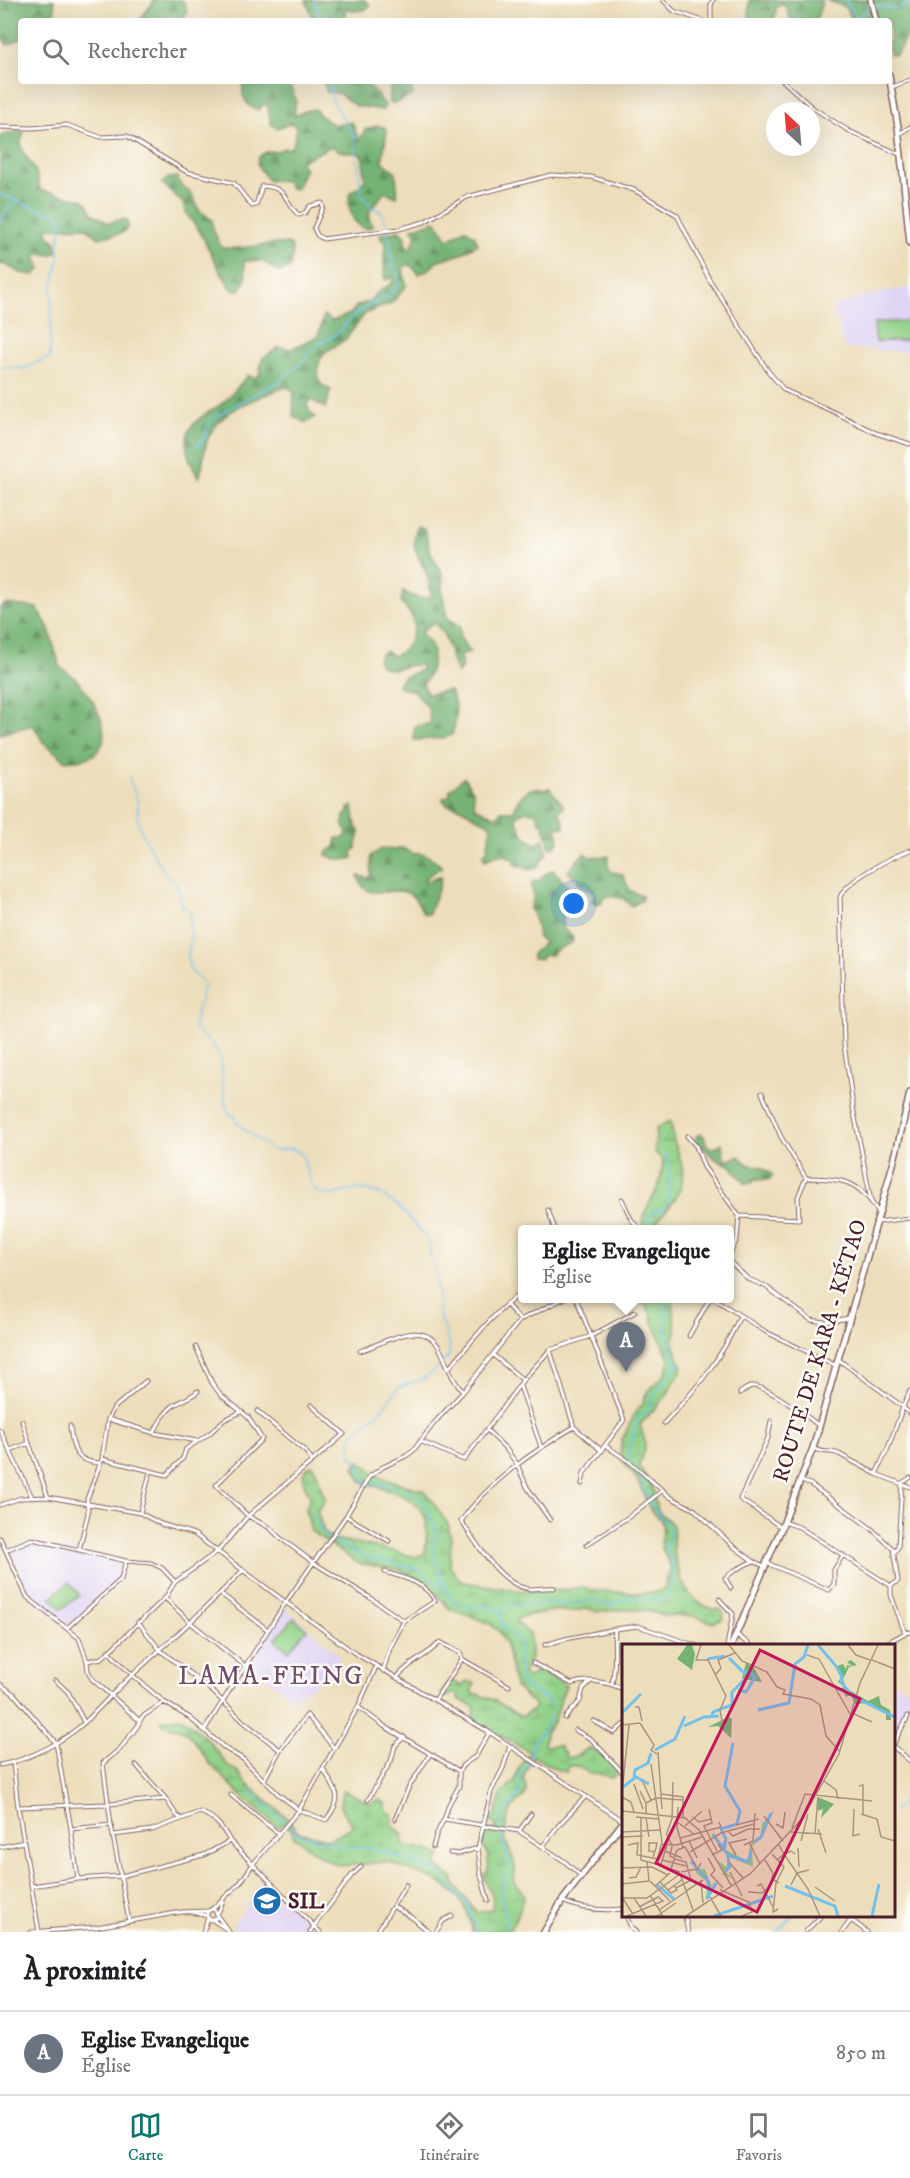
<!DOCTYPE html>
<html lang="fr">
<head>
<meta charset="utf-8">
<style>
	:root { --surface:#fff; --page:#f2f2f2; --text:#202124; --muted:#757577; --line:#e0e0e0; --accent:#0f766e }
	body { margin:0; font-family:"IM FELL DW Pica",serif; background:var(--page); color:var(--text) }
	.compass { position:absolute; left:766px; top:102px; width:54px; height:54px; border-radius:50%; background:var(--surface); box-shadow:0 6px 24px #0002; rotate:334deg }
	.you { position:absolute; left:574px; top:904px; width:21px; height:21px; margin:-15px; border:4px solid #fff; border-radius:50%; background:#1a73e8; box-shadow:0 0 0 9px #1a73e833 }
	.badge { display:grid; place-items:center; width:39px; height:39px; border-radius:50%; background:var(--accent); color:#fff; font-size:20px; font-weight:700 }
	.pin { position:absolute; translate:-50% -50px; filter:drop-shadow(0 2px 3px #0008) }
	.pin::after { content:''; position:absolute; top:32px; width:21px; height:18px; background:inherit; clip-path:polygon(0 0,100% 0,50% 100%) }
	.popup { position:absolute; left:518px; top:1225px; width:216px; height:78px; box-sizing:border-box; display:grid; place-content:center; border-radius:6px; background:var(--surface); filter:drop-shadow(0 2px 4px #0005); font-size:20px; white-space:nowrap; color:var(--muted) }
	.popup b { font-size:22px; color:var(--text) }
	.popup::after { content:''; position:absolute; left:50%; top:100%; margin-left:-12px; border:12px solid transparent; border-top-color:var(--surface) }
	.list { margin:0; padding:0; list-style:none }
	h2 { display:flex; justify-content:space-between; align-items:center; height:78px; margin:0; padding:0 24px; font-size:26px }
	h2 small { font-size:20px; font-weight:400; color:var(--muted) }
	.list li { display:grid; grid-template-columns:39px 1fr auto; gap:18px; align-items:center; box-sizing:border-box; height:84px; padding:0 24px; border-top:2px solid var(--line) }
	.list b { display:block; font-size:22px; white-space:nowrap }
	.list p { margin:0; font-size:20px; white-space:nowrap; color:var(--muted) }
	.list em { font-size:20px; font-style:normal; color:var(--muted) }
	.icon { flex:none; width:33px; height:33px; fill:none; stroke:currentColor; stroke-width:2; stroke-linecap:round; stroke-linejoin:round }
	.map { position:relative; flex:none; width:910px; height:1932px; overflow:hidden }
	.search { position:absolute; background:var(--surface); box-shadow:0 6px 24px #0002; left:18px; right:18px; top:18px; height:66px; display:flex; align-items:center; gap:15px; box-sizing:border-box; padding:0 21px; border-radius:6px; color:var(--muted); font-size:22px }
	.sheet { height:162px; background:var(--surface) }
	nav { display:flex; justify-content:space-around; align-items:center; box-sizing:border-box; height:84px; border-top:2px solid var(--line); background:var(--surface); font-size:16px; color:var(--muted) }
	nav a { display:grid; justify-items:center; gap:3px }
	nav .on { color:var(--accent) }
	.map>svg:first-child { display:block }
	.built { fill:#e0d4f4 }
	.forest { fill:url(#forest-firs); stroke:#606950; stroke-width:1.5 }
	.wetland { fill:url(#wetland-marsh); stroke:#6e7859; stroke-width:1.5 }
	.pitch { fill:#92d187; stroke:#6e7859; stroke-width:1.5 }
	.lines { fill:none; stroke-linecap:round; stroke-linejoin:round }
	.stream { stroke:#73c0ed; stroke-width:1.5 }
	.minor-casing { stroke:#83625d; stroke-width:5 }
	.primary-casing { stroke:#83625d; stroke-width:8 }
	.minor { stroke:#fff; stroke-width:3 }
	.primary { stroke:#fff; stroke-width:5 }
	.labels { text-anchor:middle; dominant-baseline:central; stroke-width:5; stroke-linejoin:round; paint-order:stroke }
	.street-label { font-size:22px; fill:#4a1f2b; stroke:#fdfcf7 }
	.poi-label { font-size:22px; font-weight:bold; fill:#4a1f2b; stroke:#fdfcf7; text-anchor:start }
	.quarter-label { font-size:26px; letter-spacing:1.5px; fill:#704b6a; stroke:#fdfcf7 }
	.inset-river { fill:none; stroke:#73c0ed; stroke-width:3 }
	.inset-road { fill:none; stroke:#ac9281; stroke-width:1.5 }
	.view { fill:#c2185b; fill-opacity:0.15; stroke:#c2185b; stroke-width:3 }
	.inset-edge { fill:none; stroke:#4a1f2b; stroke-width:3 }
</style>
</head>
<body>
<div class="map">
<svg width="910" height="1932" viewBox="0 0 910 1932">
	<defs>
		<pattern id="forest-firs" width="22" height="20" patternUnits="userSpaceOnUse" patternTransform="scale(1.5)"><rect width="22" height="20" fill="#75b374"/><path d="M5 1l3.5 6h-7zM16 11l3.5 6h-7z" fill="#62915f"/></pattern>
		<pattern id="wetland-marsh" width="20" height="14" patternUnits="userSpaceOnUse" patternTransform="scale(1.5)"><rect width="20" height="14" fill="#92d187"/><path d="M1 5h8M5 5V1M11 12h8M15 12V8" fill="none" stroke="#7fb375"/></pattern>
	</defs>
	<rect width="100%" height="100%" fill="#fdfcf7"/>
	<filter id="ink" filterUnits="userSpaceOnUse"><feTurbulence type="fractalNoise" baseFrequency=".0167" numOctaves="2"/><feDisplacementMap in="SourceGraphic" scale="12" xChannelSelector="R" yChannelSelector="G"/><feConvolveMatrix kernelMatrix="1 2 1 2 8 2 1 2 1" color-interpolation-filters="sRGB"/></filter>
	<filter id="wash" filterUnits="userSpaceOnUse"><feTurbulence type="fractalNoise" baseFrequency=".008" numOctaves="4" result="noise"/><feDisplacementMap in="SourceGraphic" scale="24" xChannelSelector="R" yChannelSelector="G"/><feGaussianBlur stdDeviation="1.35" result="paint"/><feColorMatrix in="noise" values="0 0 0 0 0 0 0 0 0 0 0 0 0 0 0 0 0 1.4 0 .05"/><feComposite in="paint" operator="in"/></filter>
	<g filter="url(#wash)">
		<rect width="100%" height="100%" fill="#eddebb"/>
		<path class="built" d="M910 287V352L844 348 833 307 864 296Z
			M31 1542 123 1562 120 1577 70 1624H65L28 1596 18 1574 21 1571 19 1566H15L9 1551Z
			M286 1608 340 1656 328 1677 293 1698 247 1665Z
			M894 1680 910 1691V1697L894 1733Z
			M263 1878 309 1924 305 1932H239L233 1926Z"/>
		<path class="forest" d="M0 0H54L55 16 36 13 30 21H21V39L7 45 0 33Z
			M153 0H182L185 4 187 13 182 21H139L152 4Z
			M306 0H365L370 5 365 10 352 11 345 7 346 20 343 21H316L312 16Z
			M749 0H823L816 20 791 21 787 9 782 3 776 8 775 21H749Z
			M826 0H910V19L906 37 896 55 889 54V21L866 18 863 21H854L845 7Z
			M244 81H287L296 99 294 116 305 111 315 109C328 126 333 126 352 122L359 141 365 130 376 126 384 127 387 132 382 161 396 172C395 181 399 188 397 197L385 192 370 210 369 220 374 226 366 229C351 224 347 207 350 192L358 188 365 180 363 160 361 154 339 151 332 146 303 160 300 162 305 169C300 176 300 183 296 189L290 188 286 181 268 180C265 176 261 171 259 168 253 156 267 149 276 152L284 148H291L295 139 296 128 292 123 277 128 271 124 267 104H264L259 110C245 108 240 93 244 81Z
			M326 81H365L385 105 383 110 356 106 338 93 327 92 324 83Z
			M390 81H410L413 95 395 103H390Z
			M19 131H24L21 141 22 150 36 172 40 190 84 200 88 204 92 213 108 223 124 219 128 221V227L122 233 99 238 85 227 47 228V233L56 243 57 252 51 255 39 253 35 256 41 268 35 275 21 273 2 263 0 266V136Z
			M178 177 179 183 192 194 199 210 212 220 213 229 221 247C244 252 267 240 291 245L293 255 290 268 278 272 262 261H244L246 279 240 290H233L221 273 199 230 187 215 183 203 162 183 169 178Z
			M436 221 447 238 449 239 465 229 475 236 478 244 459 255 438 260 431 268 419 274 409 264 403 268 406 286 392 303 365 314 345 340 325 352 319 362 318 372 320 384 331 390 325 408 310 399 307 405 309 411 315 417 306 423 293 416 294 391 286 387C257 398 218 409 207 441 203 454 204 464 199 478 187 459 178 435 199 419 207 412 218 408 226 400 233 392 241 384 248 375L254 378 259 376 262 359 279 347 291 349 318 336 324 315 332 321 350 314 357 306 368 302 379 291 392 283 393 279 392 277 386 280 384 278C385 265 382 255 386 243L381 239 380 234 399 231 405 237C404 243 406 246 411 249L416 236 412 228Z
			M417 526 424 528 431 553 443 575 442 593 446 610V616L460 627V638L470 652 460 655 462 668 457 674 444 635 437 625 430 624 421 633C424 637 428 641 431 645 436 656 430 675 423 684L427 694 449 690C458 705 457 719 452 735L444 738 414 740V727L431 723 428 707 413 690 403 689 398 685 403 677 421 670V665C405 663 390 677 378 662L380 654 386 651 393 656C407 652 416 633 413 619 411 613 406 608 401 603L403 591C413 597 421 600 432 597 430 589 429 580 426 573 417 552 410 549 417 526Z
			M6 604 37 608 48 626 60 667C65 671 71 674 75 678 91 694 122 742 89 757 83 760 73 760 66 761L43 742 33 725 0 734V607Z
			M464 777 473 791 474 804 477 808 496 817 501 811H514C516 799 529 783 543 790L550 788C554 796 560 799 564 807L559 812 564 822V827L557 828 559 841 555 846 550 848 543 823 539 821 537 813C530 810 522 811 516 817 520 829 525 841 538 844L543 839 547 853 537 867 530 870 515 865 513 859 505 855H499L485 860 483 855 487 851 491 826C486 821 480 820 474 816 461 809 464 807 447 805L443 800V798L449 797 450 790Z
			M353 806 356 827 360 832 356 849 352 852 353 858C344 861 334 859 326 855V853L335 847 337 838H345L347 831 343 824 344 816 349 813V808Z
			M383 848 393 850 403 848 413 854C425 851 434 859 442 867L424 879 425 882 441 876C441 890 432 900 429 914L423 913C406 866 369 915 358 876L369 878 371 874V856Z
			M584 853 590 857 609 856C607 863 606 866 612 872L622 874 630 891 642 895V900L632 906 624 899 610 896 603 898 601 903 596 904 592 900 594 896 593 892 578 883V877L572 876 568 871Z
			M553 870C559 874 559 877 563 882 571 890 579 887 583 899L580 900 564 895 559 898 564 913 562 927 573 938 572 943 559 948 551 955H544L541 959H532V954L545 942 538 938 536 923 530 908 534 896 531 886 533 881H539L545 874Z
			M701 1134 704 1136 706 1143 713 1149 722 1143 724 1158 726 1161 739 1156 747 1164 762 1167 773 1175 769 1180 755 1179 752 1183H745L731 1166 714 1158 696 1142V1136Z"/>
		<path class="wetland" d="M670 1121C673 1129 672 1137 675 1144 684 1168 688 1180 672 1203 666 1212 657 1218 653 1229H643C640 1215 651 1203 657 1189 661 1181 662 1170 663 1161L655 1152 656 1128Z
			M642 1299H672L676 1332 673 1342 682 1367 680 1373 666 1396 640 1425C646 1441 648 1450 638 1465 643 1472 650 1481 653 1489 655 1496 654 1505 659 1512 662 1517 669 1519 672 1525 676 1533 672 1540 673 1548 678 1576 686 1605 718 1610L720 1608 724 1615 723 1619 714 1623 694 1616H664L648 1611 634 1609 597 1612 588 1608 571 1612 557 1610 520 1617 516 1622 530 1634 531 1658 523 1673 529 1678 537 1670 552 1676 566 1686C558 1702 559 1720 545 1732L544 1746 559 1745 567 1758 578 1755 589 1748C599 1754 615 1761 616 1774L612 1778 596 1773 589 1774C583 1767 578 1765 569 1766L567 1772 555 1769 533 1756 523 1778C524 1782 527 1787 526 1792 525 1797 521 1798 517 1802 510 1810 506 1823 505 1833 505 1850 521 1862 513 1879 515 1886 521 1888 524 1895L519 1913 508 1932H472C469 1896 442 1880 411 1871 402 1868 393 1862 384 1862 368 1862 349 1869 333 1863 319 1858 306 1845 294 1837L292 1830 283 1824 278 1827 247 1801 208 1762 199 1747 186 1732 164 1724 160 1720 180 1717 184 1719 209 1741 227 1765 238 1772 244 1781 285 1816 299 1832 329 1840 353 1826C342 1810 336 1809 344 1790L370 1804 378 1799 385 1803 387 1812 392 1814 393 1826 402 1833 403 1843C415 1851 431 1846 441 1856L437 1862 438 1867 453 1878 455 1885 477 1913 492 1910 493 1898 483 1875 488 1871C489 1859 489 1855 482 1845L487 1829 496 1830V1825L488 1821 495 1816 499 1799 503 1792 515 1781 517 1771 530 1752 475 1722 473 1716 475 1707 458 1699 459 1696 455 1693 443 1697 441 1693 450 1680 462 1686 467 1682 475 1683 471 1692 494 1700 521 1717 533 1710 535 1705 515 1687 506 1644 499 1631 487 1622 450 1609 427 1583 401 1570 357 1563 311 1531 306 1510 310 1496C303 1483 297 1473 312 1465 321 1475 318 1488 326 1499L317 1511 325 1534 334 1539 381 1548 415 1557 425 1554C425 1543 428 1531 426 1521 420 1494 384 1491 361 1481L354 1467 360 1461 382 1478 425 1491 448 1524 451 1539 450 1567 462 1582 523 1591 563 1590 581 1587 596 1591 644 1593 656 1592 664 1589 671 1568 662 1548 661 1540 663 1530 661 1520 651 1511 637 1479 624 1463 620 1451 622 1440 635 1413 643 1404 646 1394 664 1375 669 1365 668 1356 652 1320 653 1318Z"/>
		<path class="pitch" d="M910 321V340L876 342 874 323Z
			M69 1582 79 1595 62 1609 51 1597Z
			M294 1618 307 1629 289 1651 275 1640Z"/>
		<g class="lines">
			<path class="stream" d="M314 0 321 21
				M845 0 858 20 866 8 879 6 893 9 905 6 909 0
				M0 194 40 210 57 213 63 221 59 241V259L52 289 50 357 25 368 0 367
				M0 222 11 205 17 203
				M197 447 207 433V427L211 419 278 382 304 361 311 351 321 343 338 333 356 313 388 295 399 285C399 276 394 271 392 262 390 244 389 229 382 212L371 207 362 195 354 136 331 98 329 81
				M129 778C132 786 137 796 138 805 138 810 137 814 138 819 140 833 165 879 176 883L183 906 190 911 191 939 188 954 189 966 191 971 204 984 195 1019 194 1028C200 1035 211 1041 215 1048 227 1065 219 1094 229 1114L235 1116 236 1121 246 1131 274 1151 291 1148 302 1154 312 1186 319 1193 331 1195 360 1189 370 1190 382 1195 399 1207 423 1234 429 1245 431 1259 436 1274 439 1316 450 1344 449 1356 433 1372 424 1379 399 1387 380 1411 353 1434 350 1448 352 1456 358 1462 362 1476 366 1482C384 1484 410 1487 423 1502 432 1512 433 1525 438 1536L434 1539C430 1563 441 1561 441 1580L445 1582 444 1588
				M648 1230 649 1217 655 1210 664 1209C674 1196 669 1169 666 1154
				M313 1513 324 1535 331 1540 359 1555 416 1569 444 1588 453 1600 462 1607 488 1606 494 1608 499 1612 503 1627 519 1641 521 1684 550 1701 552 1714 543 1731 532 1744 531 1755 527 1762 529 1764 520 1775V1792L506 1810 500 1823 508 1860V1872L503 1880 501 1895 506 1917 505 1932
				M499 1612 508 1605 562 1603 567 1605C586 1603 589 1597 609 1605L632 1597 657 1600 666 1598C677 1577 673 1565 666 1544 669 1539 671 1535 670 1530 668 1523 662 1519 658 1514 645 1499 646 1477 629 1464V1452L637 1419 646 1412 651 1405 649 1401 678 1365 672 1355 674 1352 665 1332 667 1316 664 1304 660 1298
				M250 1790 276 1815 293 1828 297 1834 344 1846 374 1848 443 1874 456 1894 465 1900 468 1905 476 1932
				M894 1811 910 1796
				M777 1932 792 1916"/>
		</g>
	</g>
	<g filter="url(#ink)">
		<g class="lines">
			<g class="minor-casing">
				<path id="minor" d="M663 0 674 11 703 21
					M711 21V5L713 0
					M783 81 813 108 849 131 899 154
					M892 87 910 80
					M0 127 33 128 67 125 100 137 127 136 187 172 234 183 252 206 256 205 262 186C290 187 284 204 299 215L305 213 310 206 322 203 323 207 314 228 317 235 323 239 399 229 424 222 467 197 551 175 591 177 634 190 677 215 709 279 768 371 784 390 834 412 876 433 910 444
					M899 134 910 127
					M762 1093 781 1137 806 1178
					M687 1136 696 1146 704 1167 739 1216 737 1239 730 1254
					M806 1178C842 1179 858 1179 878 1212
					M622 1199 631 1219 640 1230
					M871 1201 853 1107 844 1044 840 897C848 879 892 857 910 850
					M548 1210 555 1230
					M739 1216 799 1219 798 1197 806 1178
					M878 1222 910 1218
					M730 1262 748 1279 765 1286 811 1320 825 1322 849 1318
					M576 1298 624 1420 584 1473 582 1484
					M713 1298 766 1332 835 1365
					M506 1304 520 1320
					M689 1336 710 1298
					M196 1347 212 1383 221 1395 248 1417 262 1439 216 1485 248 1516 270 1528 279 1537 314 1563 369 1597 404 1621
					M550 1350 574 1427 602 1451
					M360 1351C387 1342 424 1316 441 1351 448 1366 452 1380 463 1392
					M493 1355 523 1380
					M839 1360 903 1407 910 1391
					M449 1368C472 1341 493 1313 522 1292
					M520 1386 541 1447
					M740 1393C743 1391 748 1387 752 1386 764 1384 808 1417 818 1425
					M257 1411 306 1452 312 1461
					M108 1419 154 1433 197 1441
					M771 1421 768 1438 740 1499 781 1527
					M664 1423C696 1390 722 1358 740 1316
					M70 1426C73 1449 74 1462 100 1463
					M0 1430 32 1497
					M488 1431 506 1449 517 1464 527 1487 550 1520
					M154 1433C158 1423 167 1409 176 1404 184 1400 191 1397 198 1391
					M420 1441 464 1460 523 1380 550 1350 591 1336 635 1312
					M29 1443 48 1497
					M606 1446 630 1462 670 1497 695 1510 733 1546 753 1561 764 1566
					M813 1448C824 1454 829 1450 839 1454L876 1474 910 1487
					M10 1450 29 1443 22 1421
					M102 1459 167 1475 183 1458 186 1449 210 1433 224 1420 241 1412
					M876 1474 888 1448 903 1407 910 1414
					M801 1481 810 1484 872 1529 893 1549 898 1581 891 1586
					M0 1505 21 1498 48 1497 140 1513 161 1524 194 1534 353 1652 489 1732 623 1821
					M140 1513 150 1472
					M346 1516 389 1541
					M784 1522 799 1527 891 1586V1595L905 1633 910 1632
					M0 1538 27 1597 79 1638 87 1661 88 1671 92 1679 140 1721
					M586 1545 630 1516 663 1490
					M6 1550 32 1539 126 1561 151 1563 162 1568 175 1582
					M79 1550 88 1513 87 1499 102 1459 108 1419 114 1408 146 1381
					M895 1552 898 1547 902 1483 910 1478
					M767 1563 829 1590 834 1584V1570L843 1555
					M554 1588C547 1587 539 1589 531 1589 502 1588 476 1542 461 1521 490 1481 532 1452 574 1427
					M731 1588 725 1578 735 1570 753 1561
					M221 1594 268 1630
					M165 1598 191 1623 245 1666
					M719 1599 733 1614 727 1646
					M138 1622 160 1650 212 1691 244 1722 280 1750
					M67 1628 121 1579 126 1561
					M615 1629 638 1626 697 1646
					M736 1634 751 1646
					M545 1645 565 1639 615 1629C613 1648 617 1665 612 1683
					M881 1646 905 1633
					M108 1651 132 1675 164 1702
					M462 1659 509 1686
					M87 1661 102 1658 165 1598 175 1582 218 1551 248 1516 344 1434 311 1405
					M533 1663 572 1684C587 1678 610 1682 624 1690
					M383 1671 390 1648 404 1621 435 1601C425 1582 404 1578 385 1572
					M397 1678C408 1662 427 1657 440 1642L460 1653 462 1659 435 1700
					M55 1680 68 1692 84 1722
					M0 1684 14 1694 56 1743 71 1829 111 1825
					M358 1707 384 1726 459 1771V1786L449 1804 444 1819 519 1831 564 1861 581 1876
					M565 1718 580 1701 583 1689 590 1682
					M594 1721 614 1733 624 1724
					M205 1729 286 1602 346 1516 369 1477 383 1467 406 1456 413 1451 435 1422 463 1392 520 1320 565 1298
					M575 1730 591 1739 624 1774
					M894 1743 908 1716
					M894 1747 910 1761
					M13 1763 18 1807 39 1932
					M0 1765C29 1760 63 1742 85 1722 100 1708 114 1691 130 1677 169 1642 207 1608 243 1570
					M136 1765 166 1799 177 1816 181 1818
					M459 1771 463 1765 476 1756 489 1733
					M264 1780 280 1750 307 1715 334 1748
					M231 1795 279 1834
					M368 1800 391 1761 395 1746 404 1737
					M18 1807 108 1804 166 1799
					M395 1819 409 1787 430 1754
					M71 1830 78 1879
					M519 1831 531 1814
					M114 1835 152 1830 200 1812C216 1818 222 1827 230 1841L314 1926 310 1932
					M543 1846 558 1826 585 1797
					M0 1847 24 1842
					M433 1847 436 1835 444 1819
					M478 1848 481 1875 488 1901
					M450 1853 458 1854 478 1848 491 1792 503 1768 510 1746
					M32 1886 78 1879 121 1876 204 1855 230 1841
					M562 1901C582 1910 602 1911 624 1909
					M394 1907 414 1919 429 1932
					M212 1909 240 1883 253 1864 299 1810 358 1707 376 1667
					M193 1912 207 1916
					M218 1913 223 1901
					M626 1916 631 1927 636 1932
					M685 1916 688 1932
					M846 1916 867 1932
					M218 1917 211 1920 207 1917V1912L212 1909 215 1910 218 1917 229 1932
					M129 1921 111 1825 103 1763 120 1749 137 1727 142 1717 164 1702 190 1718 226 1749 243 1759 278 1794 299 1810 326 1820C344 1797 337 1793 324 1770
					M214 1921 226 1929
					M806 1931 821 1916
					M31 1932 96 1927 182 1912 208 1911
					M203 1932 208 1918
					M320 1932 314 1926 352 1875 361 1867
					M377 1932 406 1885
					M436 1932 443 1921 452 1916
					M842 1932 851 1920"/>
			</g>
			<g class="primary-casing">
				<path id="primary" d="M871 0 876 21
					M889 75 898 127 910 243
					M731 1646 784 1522 813 1448 895 1157 910 1093
					M544 1932 562 1901 624 1821"/>
			</g>
			<use href="#minor" class="minor"/>
			<use href="#primary" class="primary"/>
		</g>
	</g>
	<defs>
		<g id="university-disc" transform="scale(1.5)"><circle r="9.5" fill="#1f6fb2" stroke="#fdfcf7"/><path d="M0-5L7-2L0 1L-7-2ZM-4 1L0 2.5L4 1V4Q0 6-4 4Z" fill="#fff"/></g>
	</defs>
	<g fill-rule="evenodd">
		<use href="#university-disc" x="267" y="1901"/>
	</g>
	<g class="labels">
		<g class="street-label">
			<text transform="translate(820 1351) rotate(-73)">ROUTE DE KARA - KÉTAO</text>
		</g>
		<g class="poi-label">
			<text x="288" y="1901">SIL</text>
		</g>
		<g class="quarter-label">
			<text x="271" y="1676">LAMA-FEING</text>
		</g>
	</g>
	<g transform="translate(622 1644)">
		<rect width="273" height="273" fill="#eddebb"/>
		<path d="M65 1H70L73 10 70 26 55 15ZM229 16 235 21 227 23 221 35 224 44 246 57 257 52 259 61 268 66 269 76H264V70L248 59 233 60 229 51 224 53 221 46 217 47 222 42 216 38 220 31 215 22 221 20 224 25 225 21 230 22 225 18ZM124 19 132 24 140 38 120 35ZM106 73 110 75 109 94 96 82 86 83ZM196 153 212 160 199 174 201 165 196 167Z" fill="#75b374"/>
		<path d="M152 166 140 194 130 202 131 223 108 213 106 219 110 223 104 228 111 235 100 230 83 257 86 238 75 230 65 207 73 225H83L90 243 102 228 96 217 105 223V211L90 192 92 185 91 193 100 200 103 195 98 187 105 194 104 206 126 217 128 200 138 193 140 180Z" fill="#92d187"/>
		<path class="inset-river" d="M196 1 214 22 220 33 219 38 232 54M107 14 122 29 127 27 133 33 124 48 116 46M85 15 103 12M236 55 273 73M136 66 167 59 173 20 182 13 186 1M0 69 19 50M90 71 91 68 110 61V48L128 30M62 82 82 73 97 72M33 106 53 95 63 72M12 133 13 126 26 119 29 109M1 143 14 133 27 140M91 190 106 211 107 223 104 227M132 198 139 193 149 169M102 205 104 195 99 185 115 180 118 167 103 142 111 99M106 211 126 218 129 207M69 217 86 237 87 249M35 241 52 255M163 242 213 262 216 272M85 255 94 239M92 272 151 252M250 272 257 240"/>
		<path class="inset-road" d="M79 1 74 16H86L104 52 98 66 101 83M107 1 120 17 145 28 155 43 163 46 161 50 189 55 198 61 204 92 218 108M226 1 234 11 248 16M185 11 197 15 228 70M250 16 273 25M94 30 99 24 96 16 113 9M13 63H17L20 77M230 69 250 78M18 79 32 101 29 106 35 110M0 81 18 79M36 108 40 165M29 120 40 198 34 220 58 228M20 136 29 156M202 137 214 146 216 155M12 140 21 165M237 142 241 141V171M18 147 24 159V170M0 148 7 81M40 150 61 153V173M0 153 9 158 12 168M24 159 34 154 61 156M56 163 55 184 61 204M87 165 90 179 82 182 95 207M232 165 231 192 238 190M0 167 63 174 77 186 109 241M239 170 255 175 259 193 273 197M142 172 161 197M14 173 37 175M71 173 77 178 89 175M19 174V216L34 220M24 174 27 193M55 178 72 190M154 180 161 184 163 168M114 181 137 175M63 182 80 167M170 184 183 150 250 157M196 185 204 209M0 188 39 186M107 188 111 192 126 185H138M169 188 200 190M193 190 196 151M44 191 50 175 51 138M45 191 50 202 48 212 52 214M0 193 21 192M58 194 99 183 97 178M67 197 75 214M179 197 186 170M127 198 138 220M40 200 55 201 80 193M6 201 16 199 15 211 36 215M122 201 131 197 133 169M157 201 162 210 169 207 173 210M176 204 177 223M43 207 60 214M68 208 99 189 132 180M150 210 162 223 154 239 151 268 156 265M90 211 100 206 96 200M114 211 107 199 125 195M31 213 34 204 35 199H27V207L33 208M86 214 93 226 89 231 101 244M52 215 64 218 69 236 54 244M40 216 64 222M143 216 151 229 150 235 157 239M155 216 162 210 186 245 198 272M25 217 27 237M107 218 121 234M38 223 45 201M0 224 30 223 46 231M49 225 55 206 63 203 74 222M59 228 76 225 79 219M108 228 120 252M58 230 71 266M7 234 14 233 19 223M28 237 48 257M38 238 49 249 55 246 52 241M79 238 81 259M0 240 27 237M169 241 175 229 187 226M33 242 48 229M135 242 139 240 152 265M193 243 213 257M46 246 61 235M98 246 127 258 130 268 120 272M64 247 81 236M126 248 140 249 146 244M28 251 41 272M0 253 12 272M88 253 99 272M0 254H25L58 230M12 254 24 272M37 266 65 247M5 272 41 257 36 253 17 263M35 272 54 259M64 272 128 230 180 175 217 110 238 39 256 1"/>
		<path class="view" d="M138 6 238 55 135 268 34 219Z"/>
		<rect width="273" height="273" class="inset-edge"/>
	</g>
</svg>
<svg class="compass" viewBox="-18 -18 36 36"><path d="M0-13l5 13h-10z" fill="#e53935"/><path d="M0 13l5-13h-10z" fill="#757577"/></svg>
<div class="you"></div>
<div class="pin badge" style="left:626px;top:1372px;background:#6b7280">A</div>
<div class="popup"><b>Eglise Evangelique</b>Église</div>
<div class="search"><svg class="icon" aria-label="search" viewBox="0 0 24 24"><circle cx="10" cy="10" r="6"/><path d="M15 15l6 6"/></svg>Rechercher</div>
</div>
<section class="sheet">
<h2>À proximité<small></small></h2>
<ul class="list">
<li><span class="badge" style="background:#6b7280">A</span><div><b>Eglise Evangelique</b><p>Église</p></div><em>850 m</em></li>
</ul>
</section>
<nav>
<a class="on"><svg class="icon" aria-label="map" viewBox="0 0 24 24"><path d="M3 6l6-2 6 2 6-2v14l-6 2-6-2-6 2zM9 4v14M15 6v14"/></svg>Carte</a>
<a><svg class="icon" aria-label="directions" viewBox="0 0 24 24"><path d="M12 3l9 9-9 9-9-9zM9 14v-3h6M13 9l2 2-2 2"/></svg>Itinéraire</a>
<a><svg class="icon" aria-label="saved" viewBox="0 0 24 24"><path d="M7 4h10v16l-5-4-5 4z"/></svg>Favoris</a>
</nav>
</body>
</html>
